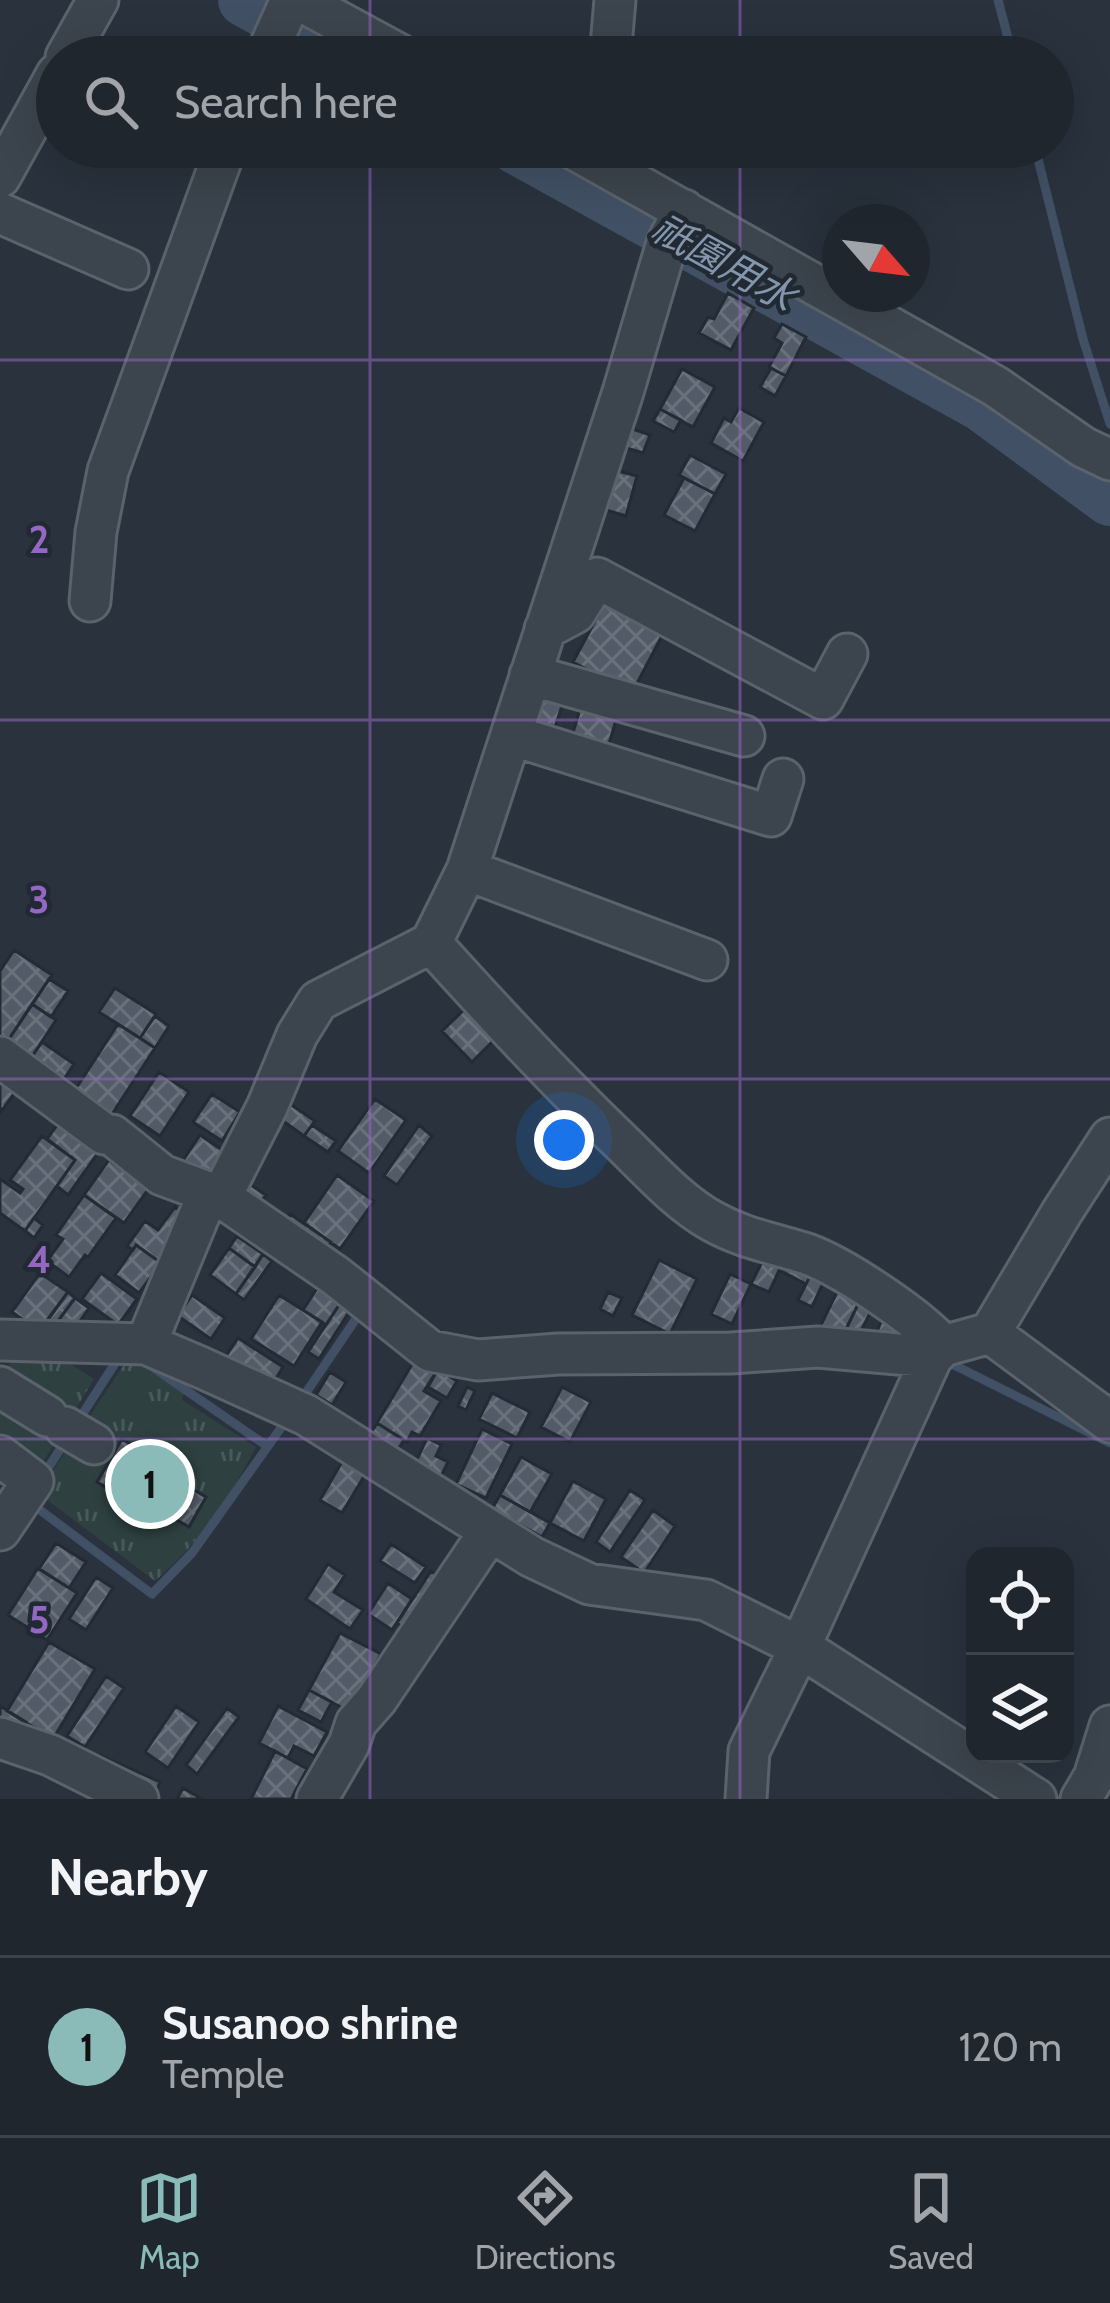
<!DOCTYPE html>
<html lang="en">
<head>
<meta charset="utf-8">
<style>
	:root { --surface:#1f262e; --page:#272e36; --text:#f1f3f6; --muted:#a1a5aa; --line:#3c434a; --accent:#8bbbb9 }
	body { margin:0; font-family:Cabin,"Noto Sans JP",sans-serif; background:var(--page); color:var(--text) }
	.controls { position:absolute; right:36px; bottom:36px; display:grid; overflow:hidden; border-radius:24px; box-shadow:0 12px 48px #0002 }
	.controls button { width:108px; height:108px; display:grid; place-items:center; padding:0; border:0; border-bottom:3px solid var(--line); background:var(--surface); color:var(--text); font:60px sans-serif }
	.compass { position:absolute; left:822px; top:204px; width:108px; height:108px; border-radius:50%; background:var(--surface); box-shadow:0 12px 48px #0002; rotate:118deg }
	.you { position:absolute; left:564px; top:1140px; width:42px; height:42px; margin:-30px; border:9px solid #fff; border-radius:50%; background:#1a73e8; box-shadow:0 0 0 18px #1a73e833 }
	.badge { display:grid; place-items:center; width:78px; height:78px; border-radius:50%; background:var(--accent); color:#111; font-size:39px; font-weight:700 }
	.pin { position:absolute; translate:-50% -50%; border:6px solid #fff; box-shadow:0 3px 12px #0006 }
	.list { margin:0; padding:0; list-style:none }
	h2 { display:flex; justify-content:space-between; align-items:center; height:156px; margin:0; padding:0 48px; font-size:51px }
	h2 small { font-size:39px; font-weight:400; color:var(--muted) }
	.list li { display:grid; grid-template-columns:78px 1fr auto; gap:36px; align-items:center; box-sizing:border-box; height:180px; padding:0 48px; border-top:3px solid var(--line) }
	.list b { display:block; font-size:45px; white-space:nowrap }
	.list p { margin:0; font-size:39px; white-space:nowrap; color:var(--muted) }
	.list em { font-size:39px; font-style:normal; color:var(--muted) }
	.icon { flex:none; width:66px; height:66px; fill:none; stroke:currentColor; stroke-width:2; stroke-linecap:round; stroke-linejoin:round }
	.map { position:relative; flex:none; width:1110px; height:1799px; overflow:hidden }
	.search { position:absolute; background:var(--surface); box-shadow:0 12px 48px #0002; left:36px; right:36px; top:36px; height:132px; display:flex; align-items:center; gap:30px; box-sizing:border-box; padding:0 42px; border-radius:66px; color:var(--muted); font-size:45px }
	.sheet { height:336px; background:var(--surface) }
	nav { display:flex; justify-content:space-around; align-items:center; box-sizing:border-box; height:168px; border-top:3px solid var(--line); background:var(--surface); font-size:33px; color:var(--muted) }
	nav a { display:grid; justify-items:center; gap:6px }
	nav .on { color:var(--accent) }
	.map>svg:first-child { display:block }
	.grass { fill:url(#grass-tufts) }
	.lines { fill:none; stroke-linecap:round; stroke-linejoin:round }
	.stream { stroke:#415064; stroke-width:9 }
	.river { stroke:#415064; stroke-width:54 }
	.building { fill:url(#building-cross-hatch); stroke:#232b35; stroke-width:3 }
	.minor-casing { stroke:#5a626b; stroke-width:45 }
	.minor { stroke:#3c444d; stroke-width:39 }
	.grid { fill:none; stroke:#9467c3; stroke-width:3; stroke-opacity:0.55 }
	.labels { text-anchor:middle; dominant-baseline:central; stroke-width:9; stroke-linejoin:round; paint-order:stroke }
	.water-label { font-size:39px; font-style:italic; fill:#8496ab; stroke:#212933 }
	.grid-label { font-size:39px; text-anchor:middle; font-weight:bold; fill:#9467c3; stroke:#212933; stroke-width:9; stroke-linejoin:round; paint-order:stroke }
</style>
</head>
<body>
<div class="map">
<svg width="1110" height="1799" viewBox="0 0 1110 1799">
	<defs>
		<pattern id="grass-tufts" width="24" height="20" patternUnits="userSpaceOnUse" patternTransform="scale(3)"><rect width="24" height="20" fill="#2e4040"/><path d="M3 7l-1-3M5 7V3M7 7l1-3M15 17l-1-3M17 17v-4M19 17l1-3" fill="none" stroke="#4a5a5a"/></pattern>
		<pattern id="building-cross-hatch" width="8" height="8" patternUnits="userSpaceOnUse" patternTransform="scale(3)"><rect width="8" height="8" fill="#525b67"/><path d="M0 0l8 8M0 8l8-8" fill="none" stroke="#69717b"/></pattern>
	</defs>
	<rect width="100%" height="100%" fill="#29323d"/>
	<path class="grass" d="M14 1355 63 1359 94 1379 35 1475 0 1450V1383Z
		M129 1357 184 1393 182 1400 256 1447C228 1501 201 1541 155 1581L38 1493Z"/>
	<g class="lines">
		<path class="stream" d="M998 0 1013 57
			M1035 147 1083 339 1110 424
			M948 1362 1110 1443
			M148 1364 267 1446
			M301 1400 362 1310
			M78 1421 121 1354
			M43 1476 66 1440
			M32 1504 152 1594 192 1553 288 1418"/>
		<path class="river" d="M245 0 350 57
			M516 147 981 404 1110 499"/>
	</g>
	<path class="building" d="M728 293 754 308 731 350 699 333 708 317 714 319Z
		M782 324 806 337 786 376 769 367 782 343 774 338Z
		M771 368 786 376 775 396 760 387Z
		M682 369 715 387 693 427 660 409Z
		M739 408 764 422 743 461 711 443 724 418 731 422Z
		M660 409 681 420 674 432 653 421Z
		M630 428 650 435 643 453 623 447Z
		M690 455 726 474 715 494 679 475Z
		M618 471 637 476 626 516 606 510Z
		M684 478 715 494 695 531 664 515Z
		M608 597 666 628 632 693 573 662Z
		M544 694 564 700 553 733 533 727Z
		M581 706 617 717 608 747 572 736Z
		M14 950 52 975 5 1045 0 1042V971Z
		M49 979 68 991 51 1017 32 1004Z
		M115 988 156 1014 140 1038 99 1012Z
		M472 1002 502 1032 472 1062 442 1031Z
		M32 1004 56 1020 29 1061 5 1045Z
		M155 1016 169 1026 155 1048 140 1038Z
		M118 1024 155 1048 112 1114 75 1090Z
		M42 1042 74 1064 62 1082 29 1061Z
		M159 1072 189 1092 160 1136 130 1116Z
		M0 1079 16 1091 0 1113Z
		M212 1094 240 1112 222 1141 193 1122Z
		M375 1099 406 1120 369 1173 338 1151Z
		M290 1104 315 1121 304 1136 279 1118Z
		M60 1121 100 1150 68 1195 57 1186 75 1160 47 1139Z
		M312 1125 336 1141 328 1152 304 1136Z
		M419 1125 432 1136 397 1185 384 1176Z
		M200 1135 225 1152 207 1179 182 1162Z
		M42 1136 75 1160 25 1231 0 1213V1179L20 1193 23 1189 10 1180Z
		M109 1160 149 1188 124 1223 84 1195Z
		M337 1175 374 1201 340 1249 304 1223Z
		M248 1183 266 1195 252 1213 235 1201Z
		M84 1195 116 1218 88 1257 85 1255 69 1277 47 1261 63 1239 56 1235Z
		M175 1207 192 1219 161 1263 136 1245 133 1250 127 1246 145 1221 158 1230Z
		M290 1214 331 1242 318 1260 277 1231Z
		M34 1218 43 1225 34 1238 25 1231Z
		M237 1236 263 1254 255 1267 229 1248Z
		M136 1245 161 1263 139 1293 115 1275Z
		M229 1248 255 1267 236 1294 210 1275Z
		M767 1252 784 1260 769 1292 751 1284Z
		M788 1253 815 1266 806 1284 779 1270Z
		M263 1254 272 1261 244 1300 236 1294Z
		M659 1260 697 1279 670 1334 632 1315Z
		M812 1272 825 1279 812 1307 798 1300Z
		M40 1273 68 1292 39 1331 12 1312Z
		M101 1273 137 1299 118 1325 82 1299Z
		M730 1274 751 1284 732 1324 711 1314Z
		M840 1286 862 1296 840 1342 818 1331Z
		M318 1287 341 1302 326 1325 303 1310Z
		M68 1292 75 1298 55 1325 48 1320Z
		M608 1292 622 1298 613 1316 600 1309Z
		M192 1295 225 1318 211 1339 178 1316Z
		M279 1295 322 1322 294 1366 251 1339Z
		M862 1296 875 1303 857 1339 844 1333Z
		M75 1298 89 1308 73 1331 58 1321Z
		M341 1302 351 1309 319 1359 308 1352Z
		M883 1317 904 1325 895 1347 874 1339Z
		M238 1338 283 1367 270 1388 224 1359Z
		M417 1356 438 1369 424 1391 441 1401 420 1436 412 1432 407 1442 377 1423Z
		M438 1369 457 1381 447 1398 428 1387Z
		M330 1372 346 1382 332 1405 316 1395Z
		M467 1387 475 1391 466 1410 458 1406Z
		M562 1387 591 1402 570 1442 541 1427Z
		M492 1393 530 1412 517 1438 479 1419Z
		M377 1423 404 1440 395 1454 368 1438Z
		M482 1429 512 1444 486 1498 456 1484Z
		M427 1438 441 1445 436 1456 448 1462 438 1482 412 1470Z
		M122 1439 146 1453 140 1463 143 1465 146 1459 166 1470 158 1484 166 1488 172 1477 206 1497 189 1527 155 1507 160 1498 152 1493 146 1504 127 1493 130 1488 126 1486 121 1496 97 1482Z
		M521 1457 552 1474 530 1512 500 1495Z
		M343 1460 366 1473 342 1513 320 1500Z
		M573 1481 606 1499 584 1541 550 1523Z
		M630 1490 645 1500 610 1552 596 1542Z
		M500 1495 550 1523 542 1537 492 1509Z
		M653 1510 675 1526 644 1573 621 1557Z
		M56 1543 86 1562 69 1588 39 1569Z
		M391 1544 426 1567 415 1583 380 1561Z
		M328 1564 345 1575 334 1592 363 1610 350 1629 306 1599Z
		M38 1568 77 1593 47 1640 8 1615Z
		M431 1571 447 1581 413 1634 397 1623Z
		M96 1577 113 1588 86 1630 69 1619Z
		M388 1583 412 1599 392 1630 368 1614Z
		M340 1633 381 1654 350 1712 309 1690Z
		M49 1642 95 1669 53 1739 7 1711Z
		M106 1676 124 1688 85 1747 67 1736Z
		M309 1690 332 1702 321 1722 298 1710Z
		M0 1706 26 1722 19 1734 0 1723Z
		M176 1706 199 1722 168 1768 145 1752Z
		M278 1706 327 1732 314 1756 294 1746 288 1758 259 1743Z
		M227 1708 239 1717 197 1774 186 1765Z
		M275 1751 307 1769 291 1799H251Z
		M100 1755 160 1782 153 1798 93 1771Z
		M183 1788 202 1799H177Z"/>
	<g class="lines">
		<g class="minor-casing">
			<path id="minor" d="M299 0 404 57
				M66 57 98 0
				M265 57 291 0
				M610 57 615 0
				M570 147 995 386 1083 447 1110 460
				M0 177 57 74
				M0 213 128 269
				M90 601 96 532 108 471 226 147
				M545 629 575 613 597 578 823 699 847 654
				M530 675 744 736
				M511 735 771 816 783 779
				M467 870 707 960
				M431 943C493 1012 555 1079 621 1142 649 1169 678 1202 712 1221 744 1239 773 1243 807 1254 843 1267 918 1317 943 1346
				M0 1057 104 1134 112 1135 162 1175 221 1197 336 1276 430 1351 478 1360 558 1354 731 1353 818 1347 932 1357
				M221 1197 267 1107 297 1035 318 1001 431 943 467 870 623 392 667 243 684 210
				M990 1333 1110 1422
				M0 1340 146 1344 200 1367 306 1415 532 1557 589 1584 706 1600 800 1647 1036 1799
				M146 1344 208 1194
				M0 1387 47 1416
				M65 1427 94 1444
				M0 1456 33 1481 0 1530
				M0 1738 50 1755 138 1799
				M317 1799 349 1744 356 1723 377 1699 490 1531
				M746 1799 749 1751 800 1647 932 1357 943 1346 990 1333 1062 1212 1110 1138
				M1081 1799 1094 1777 1110 1726"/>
		</g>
		<use href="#minor" class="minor"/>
	</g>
	<path class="grid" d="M370 0V57M740 0V57M370 147V1799M740 147V1799M0 360H1110M0 720H1110M0 1079H1110M0 1439H1110"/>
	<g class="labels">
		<g class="water-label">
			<text transform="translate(724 262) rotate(29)">祇園用水</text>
		</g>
	</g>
	<g class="grid-label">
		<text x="39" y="553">2</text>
		<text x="39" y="913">3</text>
		<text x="39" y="1273">4</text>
		<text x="39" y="1633">5</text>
	</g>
</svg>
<div class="controls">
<button><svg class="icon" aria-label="locate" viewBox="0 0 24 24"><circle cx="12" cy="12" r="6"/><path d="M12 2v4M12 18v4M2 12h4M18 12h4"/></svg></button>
<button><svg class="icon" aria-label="layers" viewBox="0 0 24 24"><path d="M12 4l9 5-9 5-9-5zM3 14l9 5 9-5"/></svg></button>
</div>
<svg class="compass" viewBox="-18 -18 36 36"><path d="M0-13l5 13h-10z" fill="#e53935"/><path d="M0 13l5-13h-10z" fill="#a1a5aa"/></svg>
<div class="you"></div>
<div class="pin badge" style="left:150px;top:1484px">1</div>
<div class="search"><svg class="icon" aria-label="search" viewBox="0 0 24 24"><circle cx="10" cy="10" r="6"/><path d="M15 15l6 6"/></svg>Search here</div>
</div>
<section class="sheet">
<h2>Nearby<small></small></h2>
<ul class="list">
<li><span class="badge">1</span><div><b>Susanoo shrine</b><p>Temple</p></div><em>120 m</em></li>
</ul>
</section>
<nav>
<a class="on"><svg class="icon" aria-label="map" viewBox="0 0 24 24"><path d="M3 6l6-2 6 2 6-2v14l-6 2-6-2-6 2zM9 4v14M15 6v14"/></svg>Map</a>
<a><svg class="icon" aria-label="directions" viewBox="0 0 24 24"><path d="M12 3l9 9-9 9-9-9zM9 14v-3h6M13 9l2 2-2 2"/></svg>Directions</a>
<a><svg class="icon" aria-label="saved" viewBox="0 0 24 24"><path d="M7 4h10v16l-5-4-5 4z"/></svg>Saved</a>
</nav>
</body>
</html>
